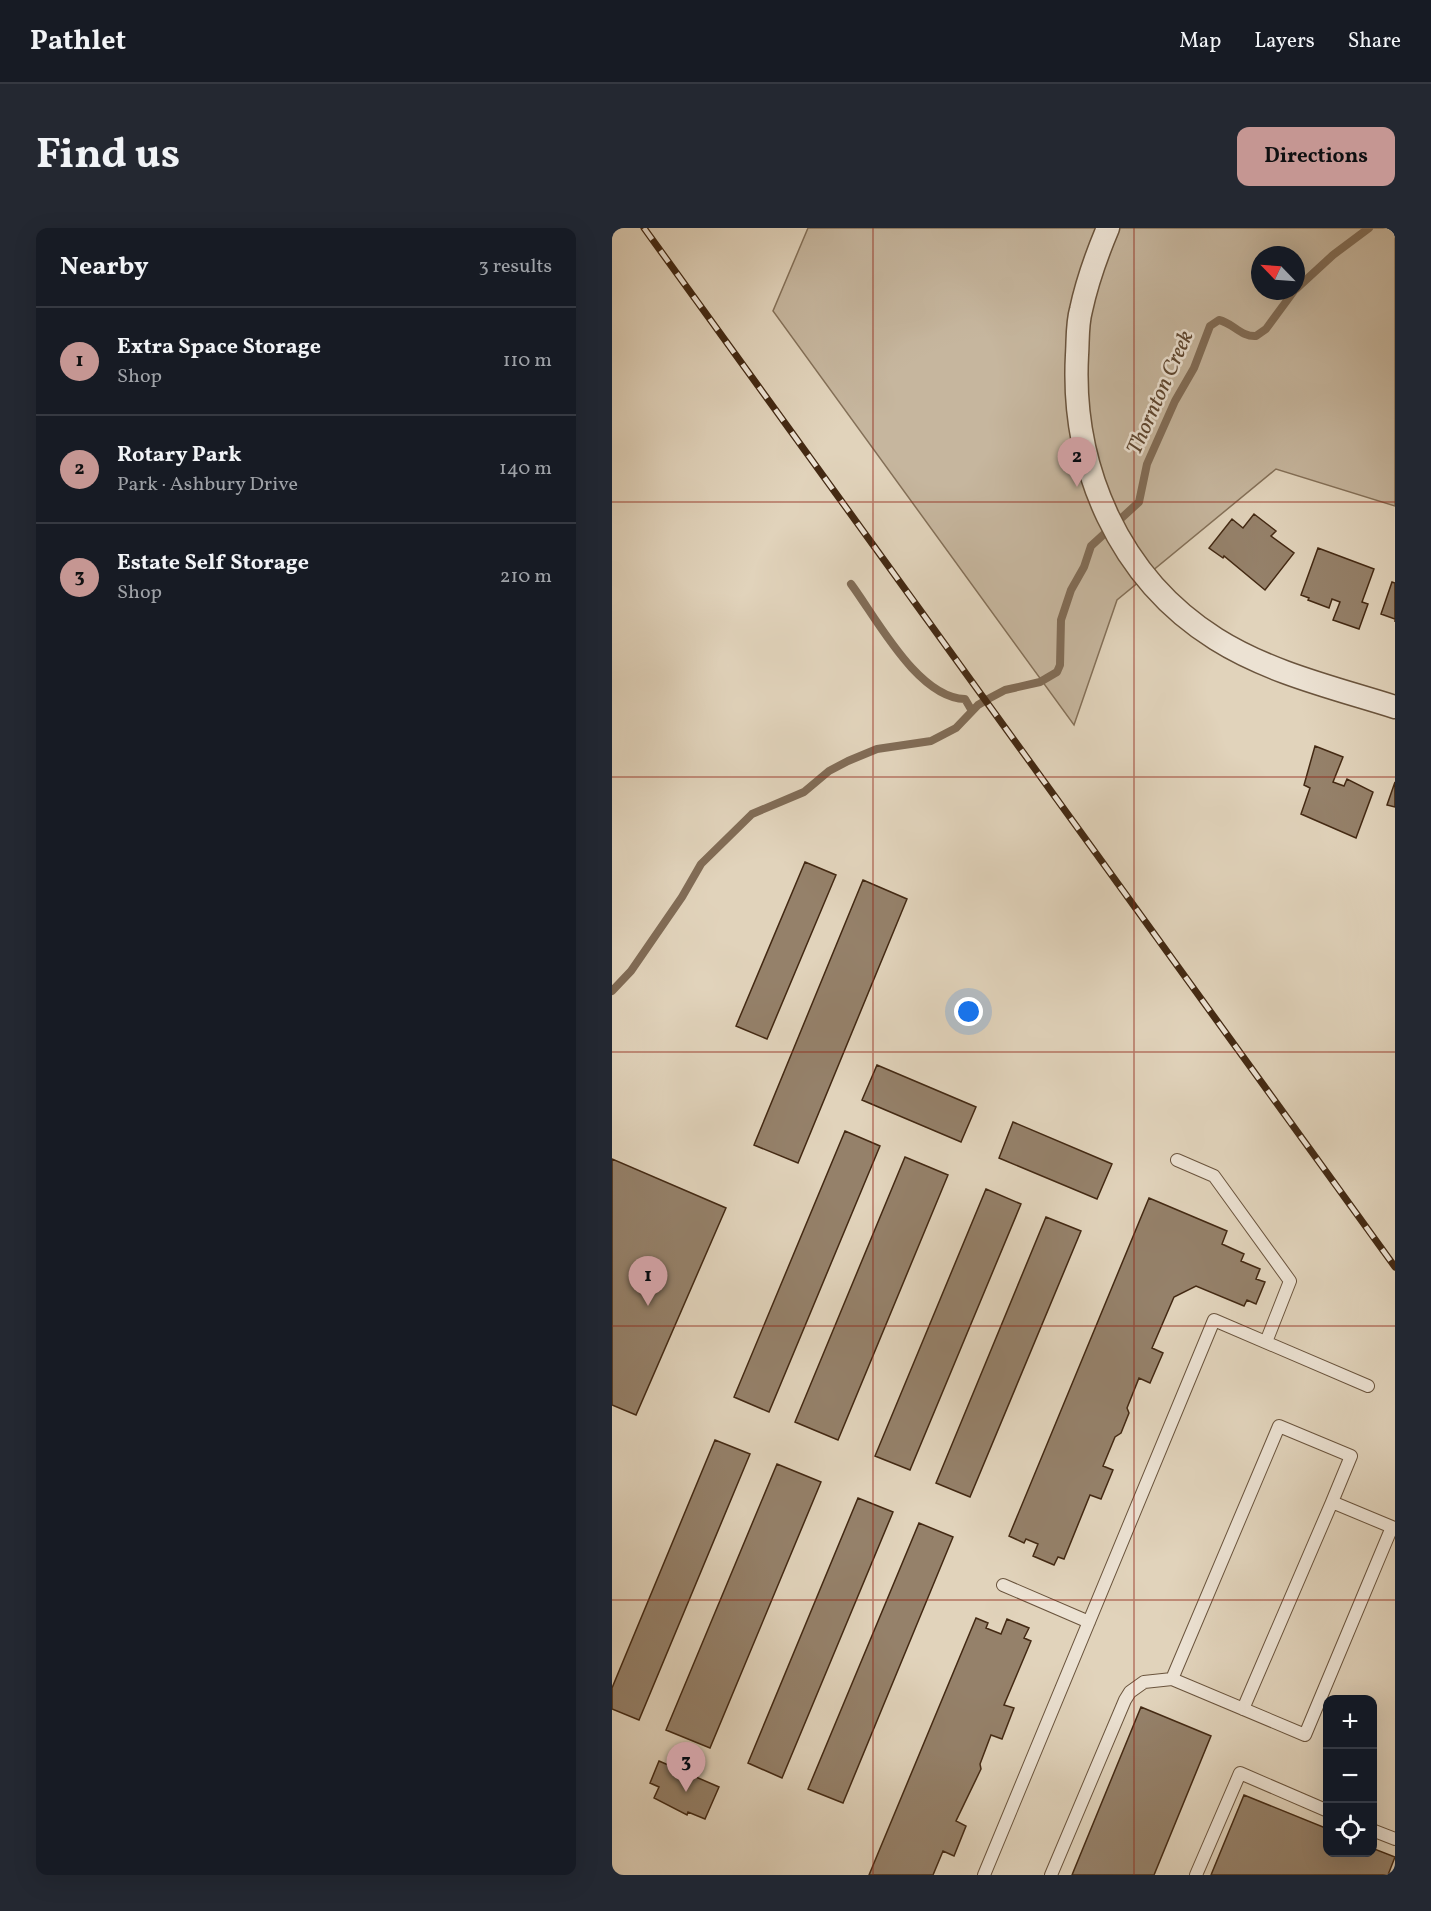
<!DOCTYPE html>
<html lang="en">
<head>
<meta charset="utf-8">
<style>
	:root { --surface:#171b24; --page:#242831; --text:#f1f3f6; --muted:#9ea1a6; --line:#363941; --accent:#c59692 }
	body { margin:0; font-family:Vollkorn,serif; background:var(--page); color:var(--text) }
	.controls { position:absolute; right:18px; bottom:18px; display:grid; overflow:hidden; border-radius:12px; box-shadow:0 6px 24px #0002 }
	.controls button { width:54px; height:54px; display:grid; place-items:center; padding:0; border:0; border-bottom:2px solid var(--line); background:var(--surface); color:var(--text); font:30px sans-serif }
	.compass { position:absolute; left:639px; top:18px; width:54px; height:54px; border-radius:50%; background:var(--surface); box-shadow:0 6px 24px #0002; rotate:295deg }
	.you { position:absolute; left:357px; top:784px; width:21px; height:21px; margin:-15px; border:4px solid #fff; border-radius:50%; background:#1a73e8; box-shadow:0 0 0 9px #1a73e833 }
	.badge { display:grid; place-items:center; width:39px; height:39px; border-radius:50%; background:var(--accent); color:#111; font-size:20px; font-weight:700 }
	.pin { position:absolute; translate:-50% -50px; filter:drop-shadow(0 2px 3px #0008) }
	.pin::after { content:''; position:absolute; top:32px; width:21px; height:18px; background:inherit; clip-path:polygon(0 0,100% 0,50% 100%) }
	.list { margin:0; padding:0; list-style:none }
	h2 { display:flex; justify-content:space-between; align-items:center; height:78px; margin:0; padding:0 24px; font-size:26px }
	h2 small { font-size:20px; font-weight:400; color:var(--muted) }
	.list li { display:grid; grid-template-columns:39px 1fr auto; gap:18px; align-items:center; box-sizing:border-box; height:108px; padding:0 24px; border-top:2px solid var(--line) }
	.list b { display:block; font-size:22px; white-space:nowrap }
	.list p { margin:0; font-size:20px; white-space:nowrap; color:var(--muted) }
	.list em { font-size:20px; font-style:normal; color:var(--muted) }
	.icon { flex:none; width:33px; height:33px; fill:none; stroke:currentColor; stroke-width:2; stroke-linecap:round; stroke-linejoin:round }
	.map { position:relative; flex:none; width:783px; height:1647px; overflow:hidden; border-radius:12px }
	header { display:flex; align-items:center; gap:36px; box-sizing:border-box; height:84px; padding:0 30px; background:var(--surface); border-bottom:2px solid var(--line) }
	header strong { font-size:28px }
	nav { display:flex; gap:33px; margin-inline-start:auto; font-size:21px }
	.intro { display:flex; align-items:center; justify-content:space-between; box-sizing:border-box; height:144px; padding:0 36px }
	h1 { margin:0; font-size:42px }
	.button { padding:15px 27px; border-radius:12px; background:var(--accent); color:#111; font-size:21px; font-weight:700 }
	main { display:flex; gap:36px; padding:0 36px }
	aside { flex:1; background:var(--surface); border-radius:12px; box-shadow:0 6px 24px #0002 }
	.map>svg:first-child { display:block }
	.green { fill:#c6b69e; stroke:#847058; stroke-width:1.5; fill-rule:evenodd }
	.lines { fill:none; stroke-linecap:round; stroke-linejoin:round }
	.stream { stroke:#816c56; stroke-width:8 }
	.building { fill:#95816a; stroke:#432913; stroke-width:1.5 }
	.lane-casing { stroke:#6a543d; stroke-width:14 }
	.street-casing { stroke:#6a543d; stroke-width:25 }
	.lane { stroke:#ece2d3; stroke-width:12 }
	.street { stroke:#ece2d3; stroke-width:22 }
	.rail-casing { stroke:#432913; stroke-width:7 }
	.rail { stroke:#ece2d3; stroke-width:4.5; stroke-dasharray:14; stroke-linecap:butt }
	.grid { fill:none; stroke:#8f2418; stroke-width:1.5; stroke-opacity:0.55 }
	.labels { text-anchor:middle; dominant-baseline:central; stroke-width:5; stroke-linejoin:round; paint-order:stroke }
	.water-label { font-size:22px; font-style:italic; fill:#5d452f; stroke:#ece2d3 }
</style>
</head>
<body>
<header>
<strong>Pathlet</strong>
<nav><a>Map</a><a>Layers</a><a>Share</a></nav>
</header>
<div class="intro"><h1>Find us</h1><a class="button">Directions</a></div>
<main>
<aside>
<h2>Nearby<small>3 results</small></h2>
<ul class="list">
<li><span class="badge">1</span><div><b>Extra Space Storage</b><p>Shop</p></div><em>110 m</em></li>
<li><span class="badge">2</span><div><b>Rotary Park</b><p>Park · Ashbury Drive</p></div><em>140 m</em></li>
<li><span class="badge">3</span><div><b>Estate Self Storage</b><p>Shop</p></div><em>210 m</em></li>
</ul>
</aside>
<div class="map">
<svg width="783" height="1647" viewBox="0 0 783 1647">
	<rect width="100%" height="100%" fill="#e1d3bb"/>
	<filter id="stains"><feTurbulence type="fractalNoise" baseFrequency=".00333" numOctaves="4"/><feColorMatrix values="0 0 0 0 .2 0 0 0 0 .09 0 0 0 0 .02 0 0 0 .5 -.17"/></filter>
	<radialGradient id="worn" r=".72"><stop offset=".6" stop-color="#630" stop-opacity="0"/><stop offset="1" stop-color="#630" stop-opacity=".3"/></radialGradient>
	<path class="green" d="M196 0H783V278L664 241 505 372 462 497 161 83ZM648 27H684V63H648Z"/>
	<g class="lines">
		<path class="stream" d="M684 61 721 27 757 0
			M239 356C265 391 306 470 353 471L360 483
			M0 763 19 743 70 669 89 636 140 586 192 564 217 543 236 533 265 521 319 513 344 500 366 477 376 471 393 462 428 454 445 444 448 437 449 392 459 362 472 339 479 318 527 274 535 236 563 173 582 140 598 98 607 92C621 95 629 109 644 108L654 101 682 63"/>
	</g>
	<path class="building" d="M642 286 664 303 659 308 682 325 653 362 612 328 611 330 597 320 620 291 631 300Z
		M706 320 762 341 750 374 756 376 747 401 721 392 728 374 720 371 717 380 696 372 697 370 689 367Z
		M780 354 783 355V394V391L769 386Z
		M703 518 731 529 721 554 732 558 735 551 761 564 744 610 689 586 698 560 692 557Z
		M783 554V579L775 577Z
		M193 634 224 647 155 811 124 798Z
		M251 652 295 671 186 935 142 917Z
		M265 837 364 879 349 914 250 872Z
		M401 894 500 936 485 971 387 930Z
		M233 903 268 918 157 1184 122 1169Z
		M293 929 336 947 226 1212 183 1194Z
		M0 931 114 980 24 1187 0 1177Z
		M374 961 409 976 298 1242 263 1228Z
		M537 970 615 1003 610 1016 632 1026 629 1033 648 1041 644 1051 653 1054 644 1076 635 1072 632 1078 584 1058 562 1069 540 1120 551 1125 538 1155 527 1150 515 1180 517 1185 509 1205 503 1209 491 1238 501 1242 489 1271 478 1267 452 1331 446 1329 442 1337 421 1328 426 1316 414 1311 412 1315 397 1308Z
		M434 989 469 1003 358 1269 324 1255Z
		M103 1212 138 1226 27 1492 0 1481V1460Z
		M165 1236 209 1254 98 1520 54 1502Z
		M246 1270 281 1284 170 1550 136 1535Z
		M307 1295 341 1309 231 1575 196 1561Z
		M364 1390 376 1395 374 1400 389 1406 395 1391 417 1400 412 1410 419 1413 392 1477 402 1480 390 1511 379 1507 368 1536 369 1541 344 1593 354 1598 342 1628 331 1623 321 1647H257Z
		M529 1479 599 1508 542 1647H460Z
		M47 1533 107 1559 93 1591 76 1584 75 1587 42 1570 47 1559 38 1555Z
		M632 1567 716 1601V1624H760V1620L783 1629 776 1647H599Z"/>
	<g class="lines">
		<g class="lane-casing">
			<path id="lane" d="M565 932 602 948 678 1053 654 1114
				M391 1357 477 1394
				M560 1451 667 1198 739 1228 720 1274
				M760 1602 783 1611
				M372 1647 602 1092 756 1158
				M439 1647 513 1472 518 1464 532 1454 560 1451 693 1507 780 1299 720 1274 631 1481
				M584 1647 628 1545 716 1583"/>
		</g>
		<g class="street-casing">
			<path id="street" d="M496 0C485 26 475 54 469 82 465 96 466 113 465 127 459 240 507 350 604 411 658 445 723 460 783 479"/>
		</g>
		<use href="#lane" class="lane"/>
		<use href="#street" class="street"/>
		<g class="rail-casing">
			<path id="rail" d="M32 0 783 1039"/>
		</g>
		<use href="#rail" class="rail"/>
	</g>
	<path class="grid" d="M261 0V1647M522 0V1647M0 274H783M0 549H783M0 824H783M0 1098H783M0 1372H783"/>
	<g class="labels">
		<g class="water-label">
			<text transform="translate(549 165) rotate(-66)">Thornton Creek</text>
		</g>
	</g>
	<rect width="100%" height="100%" filter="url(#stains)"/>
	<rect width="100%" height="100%" fill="url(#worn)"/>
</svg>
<div class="controls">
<button>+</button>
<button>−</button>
<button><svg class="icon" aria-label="locate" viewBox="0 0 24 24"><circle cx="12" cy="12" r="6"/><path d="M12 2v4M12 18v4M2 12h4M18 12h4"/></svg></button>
</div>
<svg class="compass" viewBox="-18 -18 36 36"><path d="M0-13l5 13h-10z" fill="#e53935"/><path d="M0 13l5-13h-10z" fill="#9ea1a6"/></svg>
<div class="you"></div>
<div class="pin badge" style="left:36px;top:1078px">1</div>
<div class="pin badge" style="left:465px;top:259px">2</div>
<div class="pin badge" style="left:74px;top:1564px">3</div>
</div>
</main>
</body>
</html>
